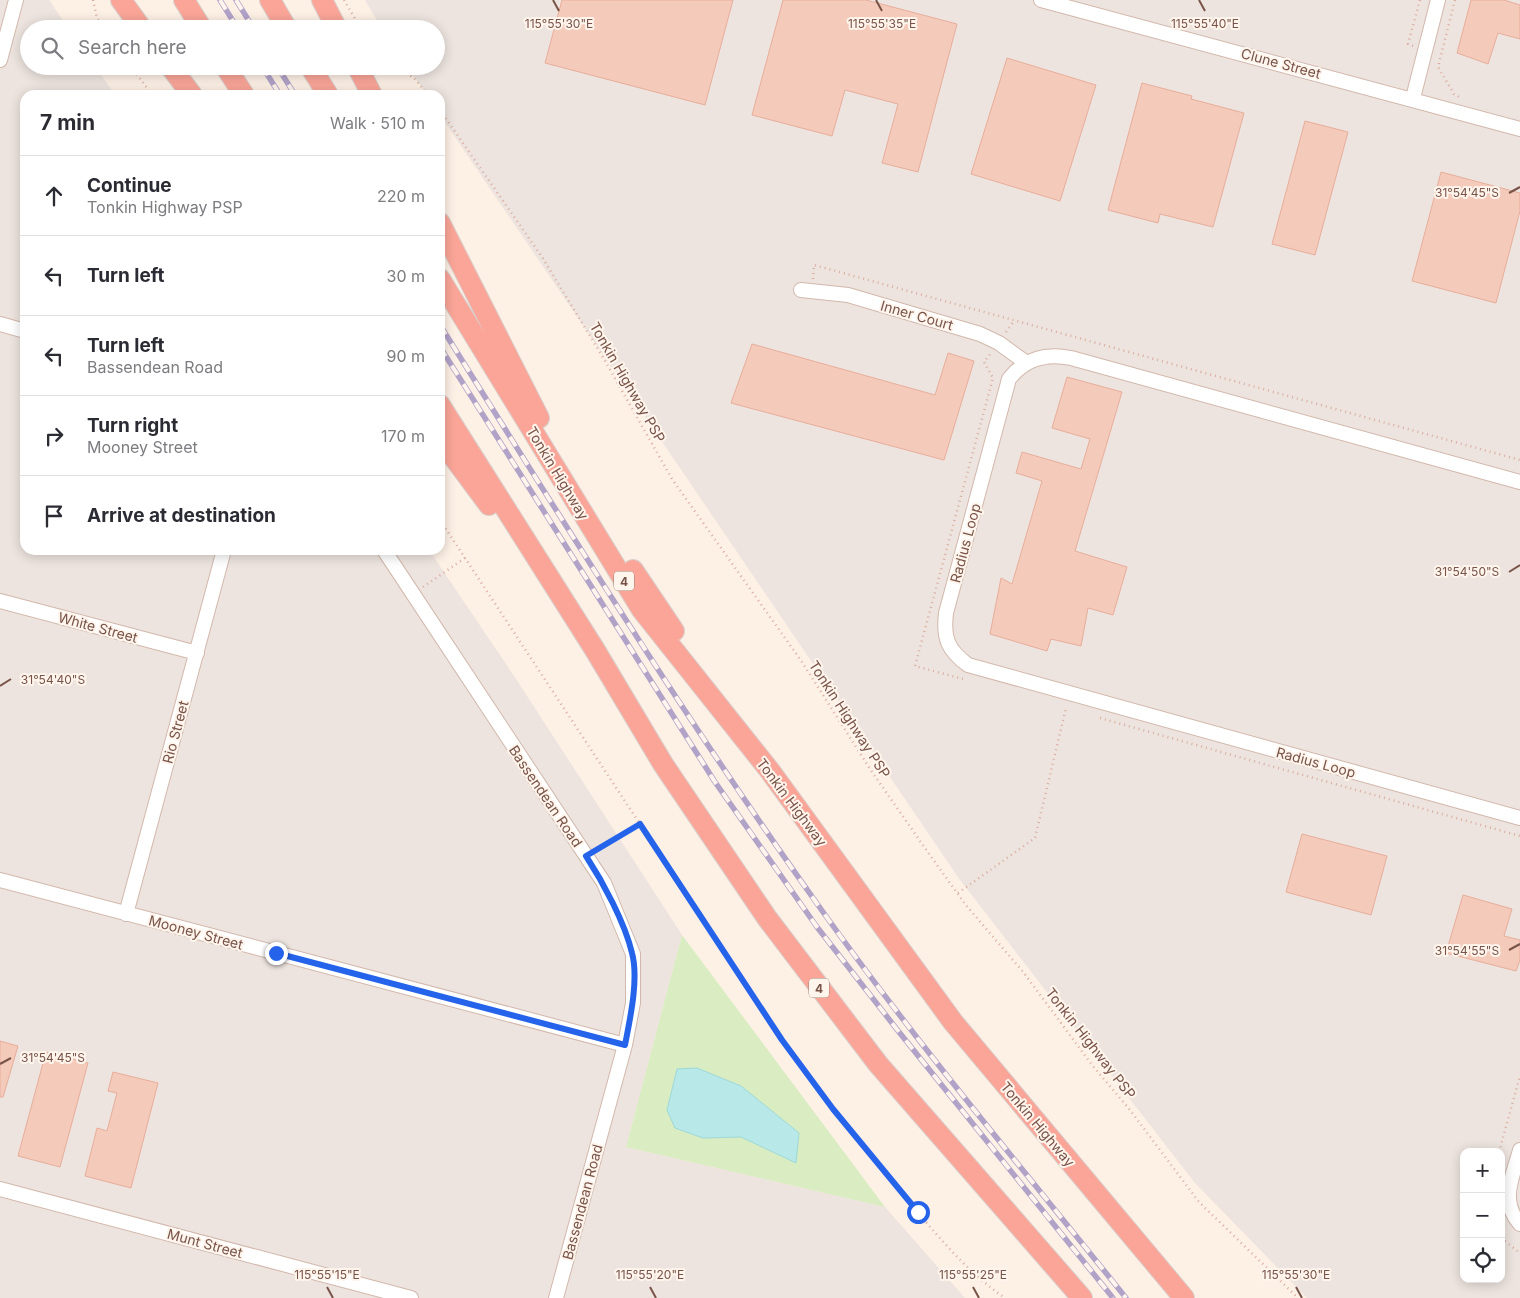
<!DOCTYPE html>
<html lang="en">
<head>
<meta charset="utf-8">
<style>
	:root { --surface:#fff; --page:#f7f7f7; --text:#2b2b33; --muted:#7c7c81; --line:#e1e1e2 }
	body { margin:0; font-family:Inter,sans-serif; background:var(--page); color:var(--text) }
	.controls { position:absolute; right:15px; bottom:15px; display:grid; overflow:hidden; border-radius:10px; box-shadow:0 2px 12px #0003 }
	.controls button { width:45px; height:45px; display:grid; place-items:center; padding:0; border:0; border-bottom:1px solid var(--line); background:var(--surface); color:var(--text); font:25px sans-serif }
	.stop { position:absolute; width:15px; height:15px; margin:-11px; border:4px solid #2563eb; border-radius:50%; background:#fff }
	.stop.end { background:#2563eb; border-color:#fff; box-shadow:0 1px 5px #0008 }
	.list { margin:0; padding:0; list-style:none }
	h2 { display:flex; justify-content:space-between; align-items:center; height:65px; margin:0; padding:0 20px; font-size:21px }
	h2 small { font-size:16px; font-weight:400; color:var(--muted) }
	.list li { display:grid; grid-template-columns:32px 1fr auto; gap:15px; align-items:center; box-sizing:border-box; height:80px; padding:0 20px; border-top:1px solid var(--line) }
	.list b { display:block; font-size:19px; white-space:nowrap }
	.list p { margin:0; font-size:16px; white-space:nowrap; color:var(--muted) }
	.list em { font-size:16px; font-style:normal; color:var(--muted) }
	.icon { flex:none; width:28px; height:28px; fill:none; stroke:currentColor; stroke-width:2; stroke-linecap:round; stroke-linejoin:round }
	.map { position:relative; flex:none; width:1520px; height:1298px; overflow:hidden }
	.search { position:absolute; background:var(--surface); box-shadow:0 2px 12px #0003; left:20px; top:20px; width:425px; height:55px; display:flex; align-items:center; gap:12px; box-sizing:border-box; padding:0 18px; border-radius:28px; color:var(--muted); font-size:19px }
	.panel { position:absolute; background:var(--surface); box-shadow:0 2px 12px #0003; left:20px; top:90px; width:425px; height:465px; border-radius:15px }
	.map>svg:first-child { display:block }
	.industrial { fill:#ede4df; fill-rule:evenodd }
	.green { fill:#d9ecc2 }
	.water { fill:#b8e8e8; stroke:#9dd9da }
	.building { fill:#f4cabb; stroke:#e8ad9a }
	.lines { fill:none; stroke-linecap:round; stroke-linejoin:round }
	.minor-casing { stroke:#d2b8ac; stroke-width:16 }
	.highway-casing { stroke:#d9cfcc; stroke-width:22 }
	.path { stroke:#d9ad9e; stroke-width:2.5; stroke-dasharray:1 4; stroke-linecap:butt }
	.minor { stroke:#fff; stroke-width:14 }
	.highway { stroke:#faa598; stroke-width:20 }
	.rail-casing { stroke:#b1a2c8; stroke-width:5.5 }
	.rail { stroke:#fff5ec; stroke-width:4; stroke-dasharray:11; stroke-linecap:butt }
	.route { stroke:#2563eb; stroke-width:6 }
	.ticks { fill:none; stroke:#785348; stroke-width:2 }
	.labels { text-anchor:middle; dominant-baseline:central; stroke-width:4; stroke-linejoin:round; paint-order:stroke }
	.shield { fill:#fff5ec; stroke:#a08479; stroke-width:1 }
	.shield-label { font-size:12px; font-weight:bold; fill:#785348 }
	.street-label { font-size:14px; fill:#785348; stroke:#fff5ec }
	.ticks-label { font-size:12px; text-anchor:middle; fill:#785348; stroke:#fff5ec; stroke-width:4; stroke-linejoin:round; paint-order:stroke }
</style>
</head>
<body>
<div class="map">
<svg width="1520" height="1298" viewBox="0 0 1520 1298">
	<rect width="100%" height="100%" fill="#fdf0e5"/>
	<path class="industrial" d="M0 0H49L69 29H29V66H95L115 95H25V550H429L516 679 682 935 626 1147 885 1207 965 1298H0Z
		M365 0H1520V1298H1307L1195 1183 960 880 440 115V95H427L407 66H436V29H382ZM1464 1152H1501V1279H1464Z"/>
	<path class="green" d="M682 935 885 1207 626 1147Z"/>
	<path class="water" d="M697 1068 741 1086 799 1133 796 1163 741 1137 703 1138 675 1128 667 1110 677 1069Z"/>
	<path class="building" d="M562 0H733L705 105 545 63Z
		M783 0H866L957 24 918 172 882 163 898 104 845 90 832 136 752 115Z
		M1471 0H1504L1520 5V39L1498 33 1488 64 1457 53Z
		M1007 58 1096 85 1060 201 971 174Z
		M1142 83 1192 96 1191 99 1244 113 1213 227 1160 214 1158 223 1108 210Z
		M1305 121 1348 132 1315 255 1272 244Z
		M1441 172 1520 193V211L1496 303 1412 281Z
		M752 344 935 395 948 353 974 361 944 460 731 403Z
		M1067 377 1122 392 1075 551 1127 567 1113 615 1088 608 1081 646 1051 639 1047 651 990 634 1001 578 1012 584 1042 481 1016 473 1022 452 1081 469 1090 439 1052 428Z
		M1302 834 1387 856 1371 915 1286 892Z
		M1463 895 1512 909 1504 936 1520 940V960L1516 971 1446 953Z
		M0 1041 18 1046 3 1097H0Z
		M46 1052 88 1063 60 1167 18 1156Z
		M113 1072 158 1083 131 1188 85 1176 97 1128 107 1131 117 1093 108 1091Z"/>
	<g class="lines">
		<g class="minor-casing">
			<path id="minor" d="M1041 0 1520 129
				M0 60 16 0
				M1413 98 1438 0
				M801 290 848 295 980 334 999 343 1025 362
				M0 324 25 331
				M1520 482 1071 358C1046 353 1025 358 1009 379L946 613C943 639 948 650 968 665L1520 818
				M384 550 604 883 633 954V1003L625 1045 556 1298
				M0 601 197 653
				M0 880 625 1045
				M126 914 224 550
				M1520 1150C1513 1176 1499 1201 1520 1224
				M0 1189 411 1298"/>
		</g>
		<g class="highway-casing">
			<path id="highway" d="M121 0 142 29
				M184 0 202 29
				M270 0 287 29
				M322 0 337 29
				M170 66 192 95
				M225 66 244 95
				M310 66 328 95
				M357 66 372 95
				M440 223 539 418
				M440 279 642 610 770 771 953 1022 1184 1298
				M440 405 595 650 663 764 767 918 878 1064 1082 1298
				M440 439 489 505
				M633 570 674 631"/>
		</g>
		<path class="path" d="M93 0 97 18 104 29
			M344 0 361 29
			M1455 0 1438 67 1454 94 1461 98
			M1413 46 1408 44 1420 0
			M131 66 152 95
			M399 66 416 80 428 95
			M440 110 542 257 604 359 672 479 802 662 870 769 927 851 965 904 1024 973 1092 1065 1130 1110 1199 1202 1298 1298
			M813 279 814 265 1520 460
			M1006 332 1014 321
			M440 520 782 1040C820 1091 859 1141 899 1190 931 1228 964 1270 1005 1298
			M423 587 465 558
			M963 679 915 666 993 378 984 362 991 353
			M1100 718 1520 836
			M598 849 640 824
			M958 893 1035 838 1066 708
			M1499 1152 1520 1076
			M1501 1238 1520 1253"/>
		<use href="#minor" class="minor"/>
		<use href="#highway" class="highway"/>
		<g class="rail-casing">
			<path id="rail" d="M220 0 238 29
				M236 0 254 29
				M262 66 280 95
				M277 66 295 95
				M440 325C564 523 687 722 823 912 918 1045 1024 1170 1126 1298
				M440 347 715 782 817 927 899 1032 1113 1298"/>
		</g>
		<use href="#rail" class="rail"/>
	</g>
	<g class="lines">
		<path class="route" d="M276 953 625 1045C630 1019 639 979 632 953 625 923 603 882 586 856L640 824 782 1040 833 1109 918 1212"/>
	</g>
	<path class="ticks" d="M553 0 559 11M876 0 882 11M1199 0 1205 11M1509 193 1520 187M1509 572 1520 565M0 686 11 679M1509 950 1520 944M0 1064 11 1058M327 1287 333 1298M650 1287 656 1298M973 1287 979 1298M1296 1287 1302 1298"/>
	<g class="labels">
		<g class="shield">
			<rect x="614" y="571.5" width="20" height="19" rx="4"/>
			<rect x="809" y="978.5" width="20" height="19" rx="4"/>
		</g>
		<g class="shield-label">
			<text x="624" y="581">4</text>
			<text x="819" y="988">4</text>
		</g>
		<g class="street-label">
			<text transform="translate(1281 63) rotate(15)">Clune Street</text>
			<text transform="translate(917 315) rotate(16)">Inner Court</text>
			<text transform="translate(628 382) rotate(60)">Tonkin Highway PSP</text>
			<text transform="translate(558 473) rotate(59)">Tonkin Highway</text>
			<text transform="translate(965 543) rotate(-75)">Radius Loop</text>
			<text transform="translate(98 627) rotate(15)">White Street</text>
			<text transform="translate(850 719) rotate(57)">Tonkin Highway PSP</text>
			<text transform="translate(175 732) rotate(-75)">Rio Street</text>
			<text transform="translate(1316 762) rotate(15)">Radius Loop</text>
			<text transform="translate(546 796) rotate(56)">Bassendean Road</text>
			<text transform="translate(792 802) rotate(53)">Tonkin Highway</text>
			<text transform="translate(196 932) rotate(15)">Mooney Street</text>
			<text transform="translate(1091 1043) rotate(52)">Tonkin Highway PSP</text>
			<text transform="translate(1038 1124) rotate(50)">Tonkin Highway</text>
			<text transform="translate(582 1202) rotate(-75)">Bassendean Road</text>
			<text transform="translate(205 1243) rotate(15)">Munt Street</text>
		</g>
	</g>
	<g class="ticks-label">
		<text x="559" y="28">115°55'30"E</text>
		<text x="882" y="28">115°55'35"E</text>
		<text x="1205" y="28">115°55'40"E</text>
		<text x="1467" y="197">31°54'45"S</text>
		<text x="1467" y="576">31°54'50"S</text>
		<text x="53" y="684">31°54'40"S</text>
		<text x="1467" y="955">31°54'55"S</text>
		<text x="53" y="1062">31°54'45"S</text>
		<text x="327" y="1279">115°55'15"E</text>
		<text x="650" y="1279">115°55'20"E</text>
		<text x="973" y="1279">115°55'25"E</text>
		<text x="1296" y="1279">115°55'30"E</text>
	</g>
</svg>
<div class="controls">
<button>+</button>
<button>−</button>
<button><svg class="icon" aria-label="locate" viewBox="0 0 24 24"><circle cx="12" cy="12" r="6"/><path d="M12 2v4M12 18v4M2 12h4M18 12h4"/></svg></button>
</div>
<div class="stop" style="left:918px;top:1212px"></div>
<div class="stop end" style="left:276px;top:953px"></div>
<div class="search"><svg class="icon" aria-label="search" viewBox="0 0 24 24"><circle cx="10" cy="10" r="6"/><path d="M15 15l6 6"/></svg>Search here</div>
<section class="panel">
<h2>7 min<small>Walk · 510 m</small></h2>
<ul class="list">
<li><svg class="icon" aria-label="ahead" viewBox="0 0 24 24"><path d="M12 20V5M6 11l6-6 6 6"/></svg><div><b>Continue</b><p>Tonkin Highway PSP</p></div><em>220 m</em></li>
<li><svg class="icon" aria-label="left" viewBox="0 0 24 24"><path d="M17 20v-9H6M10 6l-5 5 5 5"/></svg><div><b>Turn left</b></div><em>30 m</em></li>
<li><svg class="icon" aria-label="left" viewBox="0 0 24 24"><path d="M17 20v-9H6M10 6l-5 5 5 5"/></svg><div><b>Turn left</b><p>Bassendean Road</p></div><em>90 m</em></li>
<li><svg class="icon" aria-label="right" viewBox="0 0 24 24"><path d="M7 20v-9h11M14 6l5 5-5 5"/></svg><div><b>Turn right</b><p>Mooney Street</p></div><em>170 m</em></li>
<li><svg class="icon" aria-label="arrive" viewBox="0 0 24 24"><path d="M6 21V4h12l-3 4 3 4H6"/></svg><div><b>Arrive at destination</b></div></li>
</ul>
</section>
</div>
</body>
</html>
